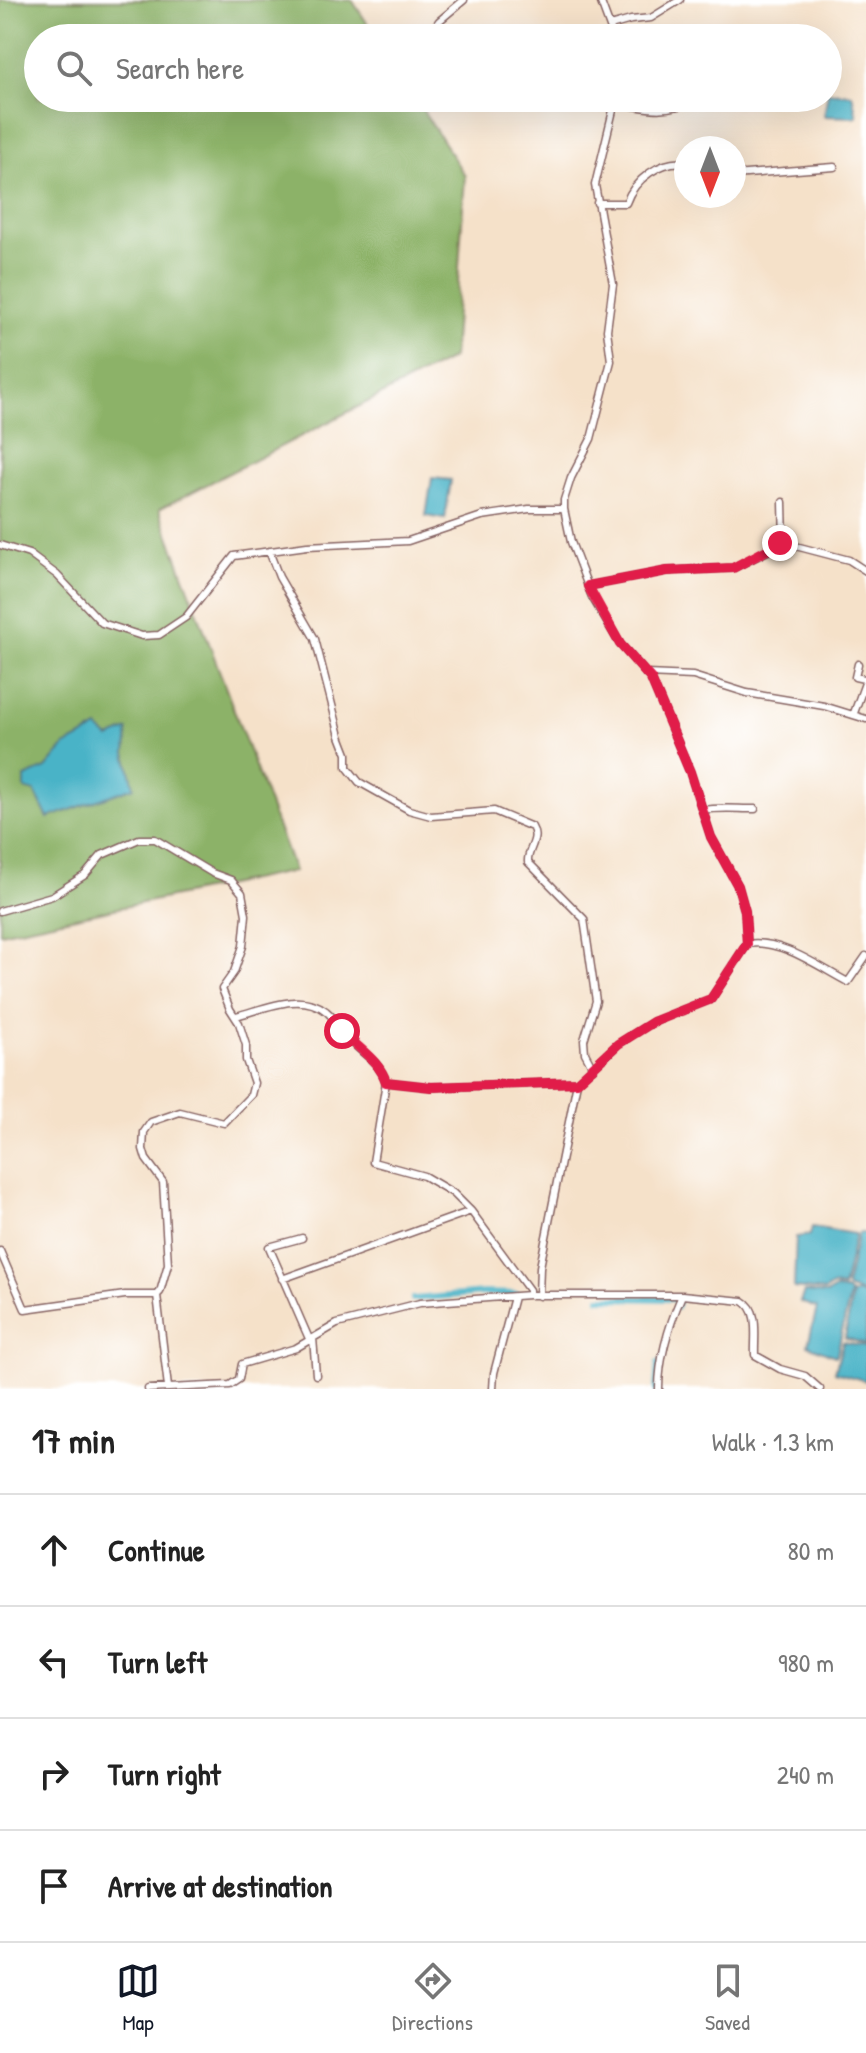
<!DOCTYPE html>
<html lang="en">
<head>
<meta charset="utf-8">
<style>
	:root { --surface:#fff; --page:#f6f6f6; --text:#222; --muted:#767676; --line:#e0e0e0; --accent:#111827 }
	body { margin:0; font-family:"Patrick Hand",sans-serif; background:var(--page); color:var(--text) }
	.compass { position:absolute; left:674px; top:136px; width:72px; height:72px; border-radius:50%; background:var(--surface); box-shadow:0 8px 32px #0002; rotate:180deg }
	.stop { position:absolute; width:24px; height:24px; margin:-18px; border:6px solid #e11d48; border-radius:50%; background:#fff }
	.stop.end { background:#e11d48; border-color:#fff; box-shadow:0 2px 8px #0008 }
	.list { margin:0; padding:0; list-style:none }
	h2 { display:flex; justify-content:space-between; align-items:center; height:104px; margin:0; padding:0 32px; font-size:34px }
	h2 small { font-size:26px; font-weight:400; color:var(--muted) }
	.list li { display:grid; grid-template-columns:52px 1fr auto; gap:24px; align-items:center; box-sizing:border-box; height:112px; padding:0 32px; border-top:2px solid var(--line) }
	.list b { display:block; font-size:30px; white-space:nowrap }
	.list em { font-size:26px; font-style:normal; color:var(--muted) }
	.icon { flex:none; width:44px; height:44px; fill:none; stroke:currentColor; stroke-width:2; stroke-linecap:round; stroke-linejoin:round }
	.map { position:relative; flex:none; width:866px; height:1389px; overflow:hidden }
	.search { position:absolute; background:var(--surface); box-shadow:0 8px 32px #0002; left:24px; right:24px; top:24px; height:88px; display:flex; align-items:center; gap:20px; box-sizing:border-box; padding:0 28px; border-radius:44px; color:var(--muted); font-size:30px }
	.sheet { height:552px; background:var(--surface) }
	nav { display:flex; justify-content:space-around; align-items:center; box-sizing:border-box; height:112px; border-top:2px solid var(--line); background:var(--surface); font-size:22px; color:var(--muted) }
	nav a { display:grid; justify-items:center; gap:4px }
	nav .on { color:var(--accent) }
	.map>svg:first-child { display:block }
	.forest { fill:#8cb268; stroke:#6b684a; stroke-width:2 }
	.water { fill:#49b3c7; stroke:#4a6979; stroke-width:2 }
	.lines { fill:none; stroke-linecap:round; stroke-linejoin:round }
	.canal { stroke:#49b3c7; stroke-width:6 }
	.street-casing { stroke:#866362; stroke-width:9 }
	.street { stroke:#fff; stroke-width:6 }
	.route { stroke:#e11d48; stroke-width:10 }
</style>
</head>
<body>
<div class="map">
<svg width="866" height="1389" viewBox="0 0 866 1389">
	<rect width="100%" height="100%" fill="#fff"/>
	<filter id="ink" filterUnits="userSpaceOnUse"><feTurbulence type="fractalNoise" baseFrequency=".0125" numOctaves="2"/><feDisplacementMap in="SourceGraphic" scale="16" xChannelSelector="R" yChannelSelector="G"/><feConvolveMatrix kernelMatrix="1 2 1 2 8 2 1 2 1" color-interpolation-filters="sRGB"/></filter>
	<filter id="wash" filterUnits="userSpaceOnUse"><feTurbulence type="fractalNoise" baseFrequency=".006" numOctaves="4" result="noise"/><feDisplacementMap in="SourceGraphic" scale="32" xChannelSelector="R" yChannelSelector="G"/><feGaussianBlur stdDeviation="1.8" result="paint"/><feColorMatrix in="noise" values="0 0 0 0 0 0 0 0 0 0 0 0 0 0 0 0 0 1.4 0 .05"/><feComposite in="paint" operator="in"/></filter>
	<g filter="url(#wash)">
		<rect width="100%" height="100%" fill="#f5e1c9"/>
		<path class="forest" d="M0 0H352L377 38H38V98H415L465 176 453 358 159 509 294 871 0 933Z"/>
		<path class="water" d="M828 92 852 94 857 117 824 116Z
			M432 478 451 480 445 519 426 516Z
			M98 728 109 738 128 730 126 753 134 787 48 818 35 792 25 789V777L46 768 65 746Z
			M812 1227 855 1234 843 1288 832 1286 825 1291 794 1288 796 1237 810 1235Z
			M858 1233H866V1294L848 1289 846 1286Z
			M835 1289 848 1292 850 1295 837 1354 835 1356 808 1345 817 1308 800 1302 804 1292 827 1294Z
			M856 1293 866 1296V1344L845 1338 852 1295Z
			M843 1342 866 1346V1381L835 1372Z"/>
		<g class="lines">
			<path class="canal" d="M600 1298 672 1299 678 1301 676 1307
				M413 1299 484 1293 517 1294
				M656 1389 658 1363"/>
		</g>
	</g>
	<g filter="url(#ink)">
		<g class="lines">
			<g class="street-casing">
				<path id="street" d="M600 0 614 38
					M610 26 631 20 651 18 680 0
					M427 38 439 21 464 0
					M615 102C654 111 667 112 705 98
					M734 175 834 167
					M597 203H626C634 180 661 159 686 163
					M783 502 784 543
					M0 545 29 554 57 575 102 623 142 636 159 635 186 617 234 556 307 546 408 541 482 516 529 509H564
					M269 551 279 577 315 639 340 736 347 754V767L359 782 409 810 431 816 494 811 532 827C540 840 527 849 528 862L584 919 596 1001 584 1040 585 1053 593 1068
					M588 586 667 571 733 568 784 543 849 560 866 571
					M646 674 693 676 747 693 824 706 866 719
					M854 713 865 683 864 679 855 677 858 664
					M702 810C721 807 736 809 755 809
					M0 911 52 896 85 875 102 855 139 839H155L212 873 231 880 242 893 246 915 243 946 234 972 222 989 230 1009 239 1023 246 1045V1060L254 1083 251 1095 224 1123 180 1112 151 1122 144 1132 143 1149 146 1159 163 1182 168 1264 160 1292 157 1295H125L25 1309 0 1251
					M747 944C780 938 819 967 848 982L866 956
					M236 1016C264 1009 300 991 326 1011 337 1020 345 1035 355 1045 368 1058 380 1063 386 1082L431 1087 577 1082
					M386 1082 373 1162 424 1176 453 1193 471 1211
					M302 1238 269 1247 310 1341
					M282 1279 471 1211 529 1290V1295
					M157 1295 168 1387
					M539 1296 540 1267 577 1082 618 1044 653 1022 711 999 747 944 745 911 738 886 711 837 690 772 651 679 620 644 592 597 571 542 564 509V500L571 478 591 439 611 361 607 330 613 284 595 185 616 98
					M313 1338 316 1375
					M148 1389 230 1385 239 1379 242 1364 296 1348 337 1324 420 1303 529 1295H682L743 1301C760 1310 754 1338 755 1355L780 1369 805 1376 820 1389
					M493 1389 494 1373 514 1297
					M659 1389C659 1356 669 1325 682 1295"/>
			</g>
			<use href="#street" class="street"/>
		</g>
	</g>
	<g class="lines" filter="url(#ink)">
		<path class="route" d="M342 1031C358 1049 379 1060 386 1082L431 1087 577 1082 618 1044 653 1022 711 999 747 944 745 911 738 886 711 837 690 772 651 679 620 644 588 586 667 571 733 568 780 543"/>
	</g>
</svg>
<svg class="compass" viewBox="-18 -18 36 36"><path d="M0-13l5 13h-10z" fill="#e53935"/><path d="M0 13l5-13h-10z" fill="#767676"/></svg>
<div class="stop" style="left:342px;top:1031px"></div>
<div class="stop end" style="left:780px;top:543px"></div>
<div class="search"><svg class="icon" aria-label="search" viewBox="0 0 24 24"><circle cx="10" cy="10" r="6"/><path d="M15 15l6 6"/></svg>Search here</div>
</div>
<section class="sheet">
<h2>17 min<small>Walk · 1.3 km</small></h2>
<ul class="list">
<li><svg class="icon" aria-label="ahead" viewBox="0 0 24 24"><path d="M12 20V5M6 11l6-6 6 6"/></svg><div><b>Continue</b></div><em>80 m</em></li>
<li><svg class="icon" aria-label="left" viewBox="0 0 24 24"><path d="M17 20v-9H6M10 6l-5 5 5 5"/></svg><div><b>Turn left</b></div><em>980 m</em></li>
<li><svg class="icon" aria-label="right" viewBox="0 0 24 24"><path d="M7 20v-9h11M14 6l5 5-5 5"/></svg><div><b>Turn right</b></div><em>240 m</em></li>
<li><svg class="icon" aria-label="arrive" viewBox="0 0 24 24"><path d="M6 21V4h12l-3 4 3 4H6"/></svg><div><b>Arrive at destination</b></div></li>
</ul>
</section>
<nav>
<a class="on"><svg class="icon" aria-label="map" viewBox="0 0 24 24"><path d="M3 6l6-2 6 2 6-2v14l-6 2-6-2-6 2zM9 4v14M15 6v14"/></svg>Map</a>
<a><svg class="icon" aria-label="directions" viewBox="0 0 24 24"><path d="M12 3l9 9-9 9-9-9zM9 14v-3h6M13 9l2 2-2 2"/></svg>Directions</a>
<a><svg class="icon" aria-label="saved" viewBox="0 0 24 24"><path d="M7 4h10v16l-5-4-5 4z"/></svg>Saved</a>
</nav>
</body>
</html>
